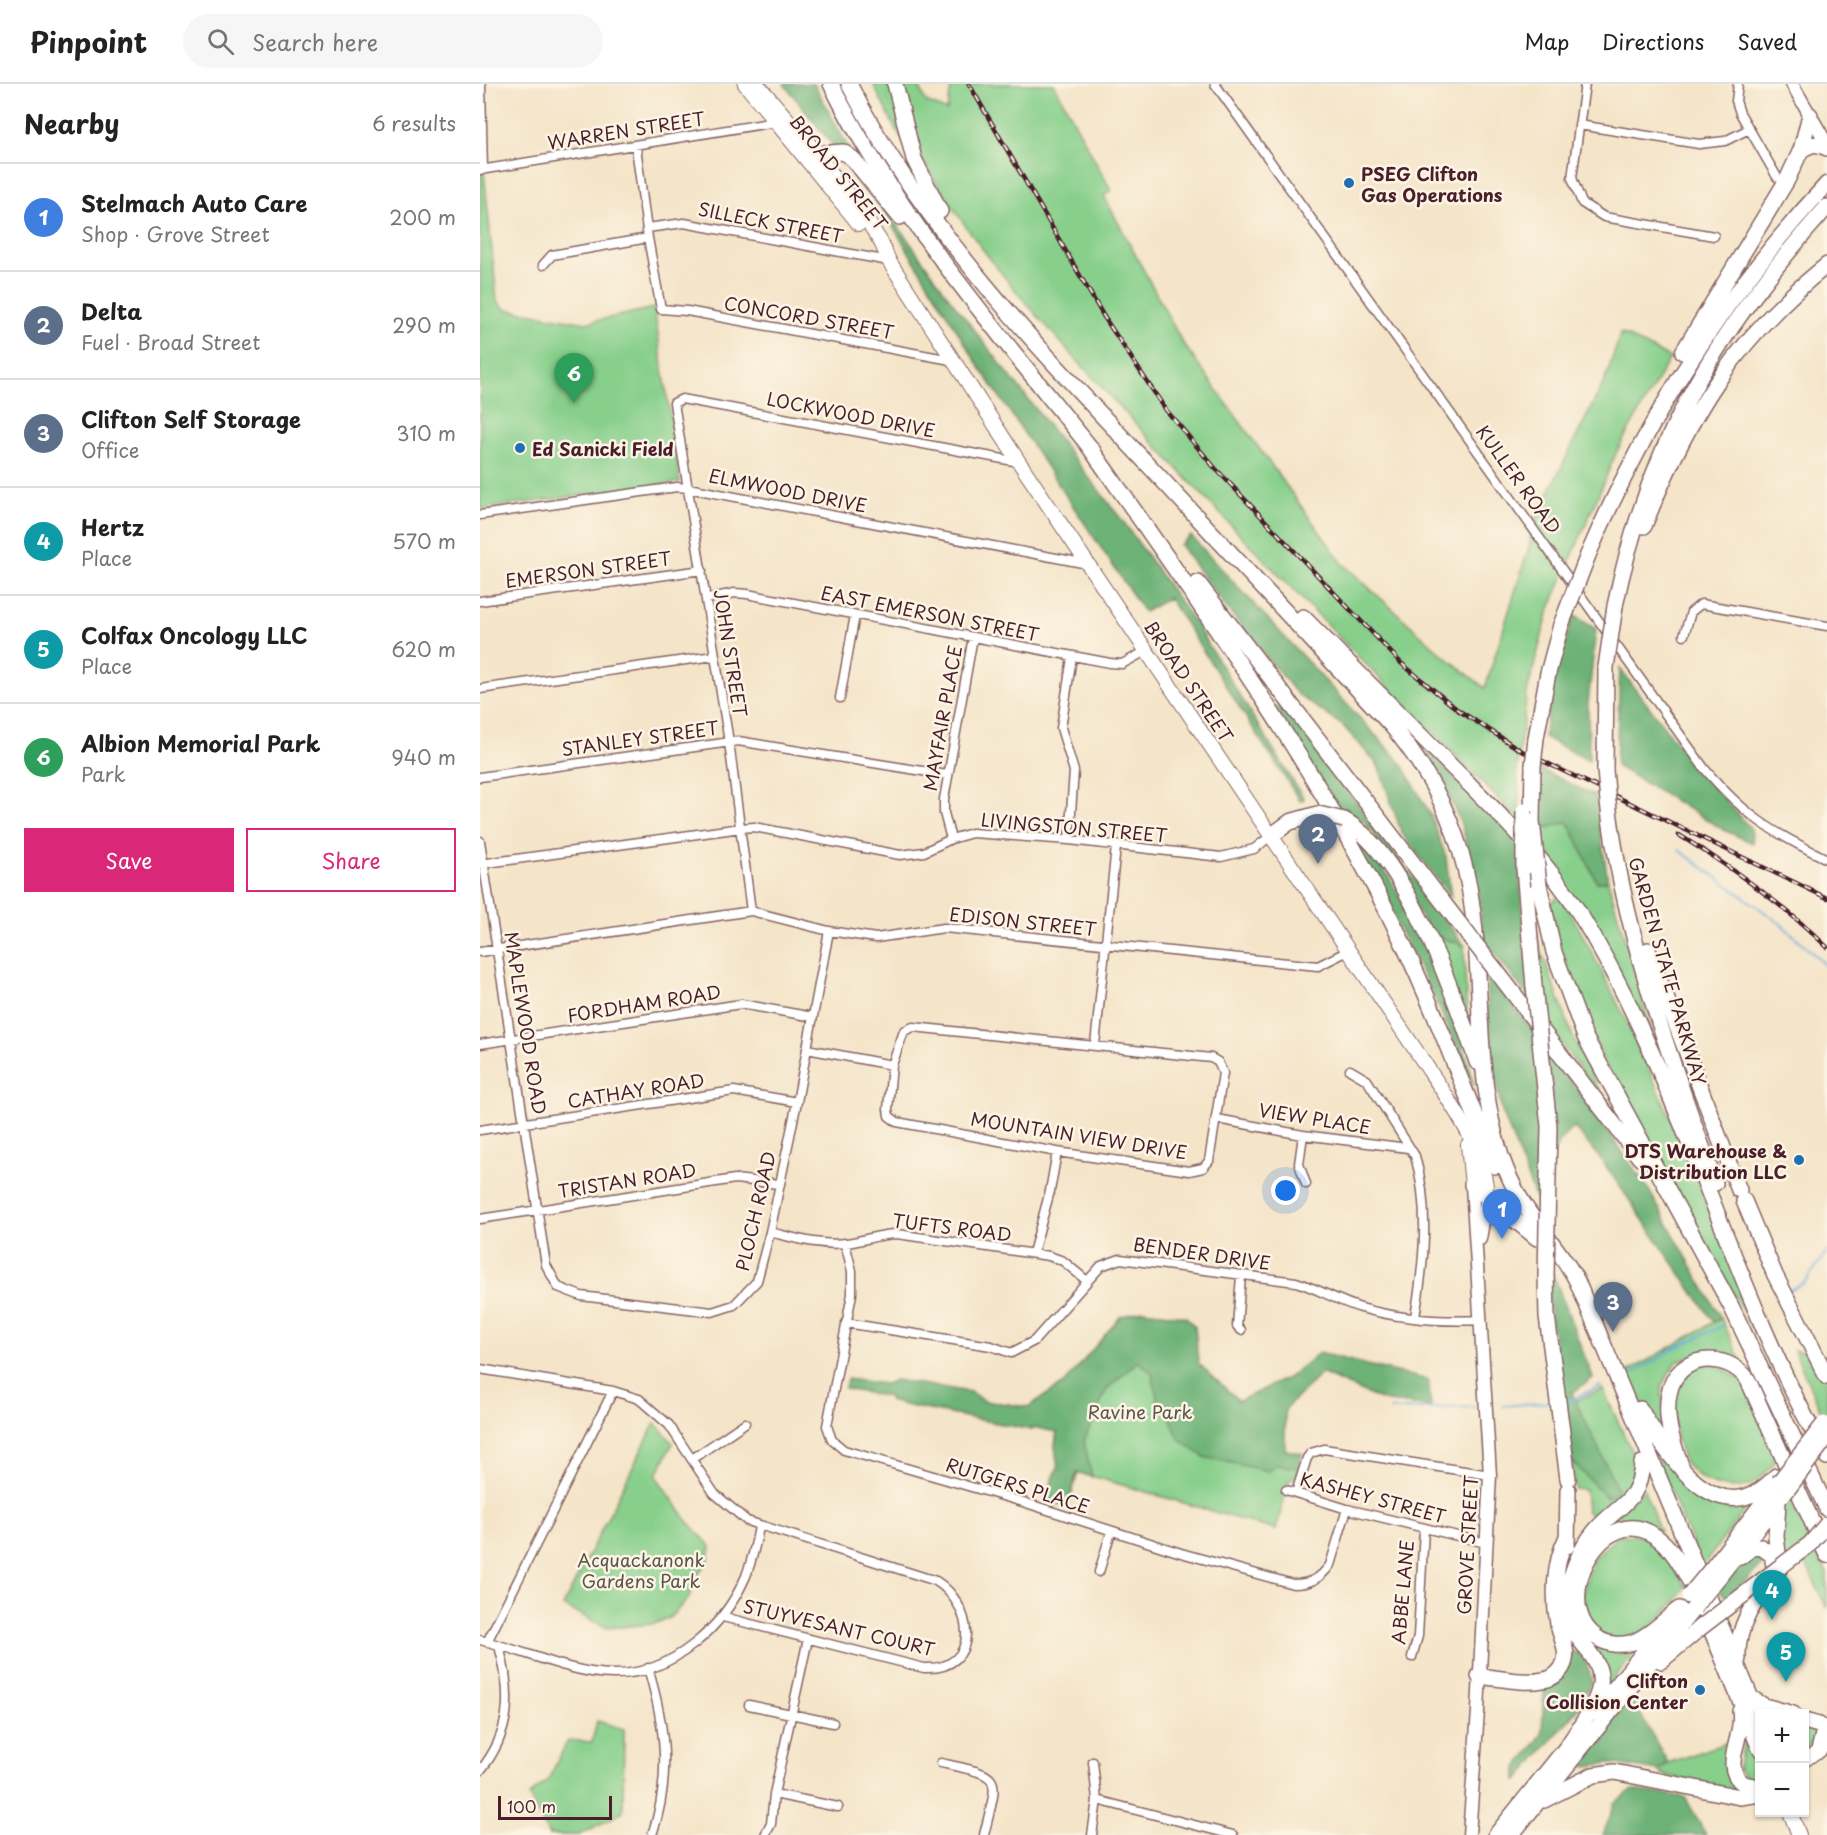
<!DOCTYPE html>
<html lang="en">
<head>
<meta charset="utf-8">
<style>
	:root { --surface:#fff; --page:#f6f6f6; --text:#222; --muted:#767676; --line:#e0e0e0; --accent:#db2777 }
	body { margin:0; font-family:"Playpen Sans",sans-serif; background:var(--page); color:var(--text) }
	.controls { position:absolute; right:18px; bottom:18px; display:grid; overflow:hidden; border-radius:0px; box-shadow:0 2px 4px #0004 }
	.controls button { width:54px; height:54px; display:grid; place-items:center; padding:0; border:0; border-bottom:2px solid var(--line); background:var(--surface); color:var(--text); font:30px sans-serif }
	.scale { position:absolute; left:18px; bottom:15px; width:114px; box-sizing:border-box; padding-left:6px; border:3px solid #4a1f2b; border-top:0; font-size:16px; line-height:21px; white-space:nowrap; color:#4a1f2b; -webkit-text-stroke:4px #fcf5e5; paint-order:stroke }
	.you { position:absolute; left:806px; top:1107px; width:21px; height:21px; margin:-15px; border:4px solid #fff; border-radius:50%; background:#1a73e8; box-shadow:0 0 0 9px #1a73e833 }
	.badge { display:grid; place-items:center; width:39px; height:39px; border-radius:50%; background:var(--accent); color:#fff; font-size:20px; font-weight:700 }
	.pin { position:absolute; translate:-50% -50px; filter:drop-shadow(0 2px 3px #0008) }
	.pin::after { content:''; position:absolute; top:32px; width:21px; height:18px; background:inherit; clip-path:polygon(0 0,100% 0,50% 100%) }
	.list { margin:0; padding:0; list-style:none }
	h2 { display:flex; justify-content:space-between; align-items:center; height:78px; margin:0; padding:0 24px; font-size:26px }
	h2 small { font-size:20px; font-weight:400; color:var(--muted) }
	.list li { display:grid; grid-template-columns:39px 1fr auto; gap:18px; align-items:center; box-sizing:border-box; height:108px; padding:0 24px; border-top:2px solid var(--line) }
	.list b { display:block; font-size:22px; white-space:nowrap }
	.list p { margin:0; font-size:20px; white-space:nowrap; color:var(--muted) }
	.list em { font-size:20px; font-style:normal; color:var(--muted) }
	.actions { display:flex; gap:12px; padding:18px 24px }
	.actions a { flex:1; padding:14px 0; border:2px solid var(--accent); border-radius:0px; text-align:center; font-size:21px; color:var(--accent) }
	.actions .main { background:var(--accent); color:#fff }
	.icon { flex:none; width:33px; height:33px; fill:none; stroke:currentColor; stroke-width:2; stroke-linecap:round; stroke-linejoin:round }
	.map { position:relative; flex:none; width:1347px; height:1751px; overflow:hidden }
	header { display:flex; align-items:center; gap:36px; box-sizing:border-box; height:84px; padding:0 30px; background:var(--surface); border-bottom:2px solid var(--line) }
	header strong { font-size:28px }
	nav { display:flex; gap:33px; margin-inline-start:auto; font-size:21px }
	.search { width:420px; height:54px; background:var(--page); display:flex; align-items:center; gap:15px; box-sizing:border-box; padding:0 21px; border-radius:33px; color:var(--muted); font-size:22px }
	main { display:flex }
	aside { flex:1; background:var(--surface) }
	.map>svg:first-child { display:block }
	.green { fill:#87cf8b; stroke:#68775b; stroke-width:1.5 }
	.forest { fill:#6db277; stroke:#5c6851; stroke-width:1.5 }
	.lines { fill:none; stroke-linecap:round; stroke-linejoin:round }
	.stream { stroke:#63a7d8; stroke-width:2 }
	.street-casing { stroke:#866462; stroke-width:11 }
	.secondary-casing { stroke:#866462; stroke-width:15 }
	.primary-casing { stroke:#866462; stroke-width:16 }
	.highway-casing { stroke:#866462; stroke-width:18 }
	.street { stroke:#fff; stroke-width:8 }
	.secondary { stroke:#fff; stroke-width:12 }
	.primary { stroke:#fff; stroke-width:14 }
	.highway { stroke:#fff; stroke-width:15 }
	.rail-casing { stroke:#4a1f2b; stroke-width:4.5 }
	.rail { stroke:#fcf5e5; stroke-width:2; stroke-dasharray:7; stroke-linecap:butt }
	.highway-bridge-casing { stroke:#866462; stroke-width:18; stroke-linecap:butt }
	.highway-bridge { stroke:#fff; stroke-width:15 }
	.poi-dot { fill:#1f6fb2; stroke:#fcf5e5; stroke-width:2 }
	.labels { text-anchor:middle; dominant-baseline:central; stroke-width:5; stroke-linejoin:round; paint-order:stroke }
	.street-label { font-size:18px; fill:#4a1f2b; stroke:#fcf5e5 }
	.poi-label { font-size:18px; font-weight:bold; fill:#4a1f2b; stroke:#fcf5e5; text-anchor:start }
	.park-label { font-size:18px; fill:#5c5448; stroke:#fcf5e5 }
</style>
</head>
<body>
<header>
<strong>Pinpoint</strong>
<div class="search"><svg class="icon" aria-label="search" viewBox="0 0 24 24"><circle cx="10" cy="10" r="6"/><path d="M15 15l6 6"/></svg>Search here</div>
<nav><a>Map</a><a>Directions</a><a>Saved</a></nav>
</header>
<main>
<aside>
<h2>Nearby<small>6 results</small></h2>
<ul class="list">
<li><span class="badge" style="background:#3f7fe0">1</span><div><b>Stelmach Auto Care</b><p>Shop · Grove Street</p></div><em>200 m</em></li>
<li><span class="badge" style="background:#5c6f8a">2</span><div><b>Delta</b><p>Fuel · Broad Street</p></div><em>290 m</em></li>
<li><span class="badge" style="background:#5c6f8a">3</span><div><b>Clifton Self Storage</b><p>Office</p></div><em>310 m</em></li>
<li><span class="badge" style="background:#0f9aa8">4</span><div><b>Hertz</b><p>Place</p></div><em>570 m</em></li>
<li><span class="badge" style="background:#0f9aa8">5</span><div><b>Colfax Oncology LLC</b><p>Place</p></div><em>620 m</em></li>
<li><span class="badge" style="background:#2e9e5b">6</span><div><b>Albion Memorial Park</b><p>Park</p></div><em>940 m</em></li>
</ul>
<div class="actions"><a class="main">Save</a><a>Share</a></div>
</aside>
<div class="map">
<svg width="1347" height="1751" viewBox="0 0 1347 1751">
	<rect width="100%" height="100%" fill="#fcf5e5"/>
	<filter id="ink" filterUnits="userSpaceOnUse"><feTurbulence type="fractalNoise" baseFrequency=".0167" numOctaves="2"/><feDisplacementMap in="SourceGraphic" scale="12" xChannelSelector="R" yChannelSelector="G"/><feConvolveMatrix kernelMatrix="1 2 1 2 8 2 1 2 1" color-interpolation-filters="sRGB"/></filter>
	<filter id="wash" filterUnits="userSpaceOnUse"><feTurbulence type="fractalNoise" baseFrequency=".008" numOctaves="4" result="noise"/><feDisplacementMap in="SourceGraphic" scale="24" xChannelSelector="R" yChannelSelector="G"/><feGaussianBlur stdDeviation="1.35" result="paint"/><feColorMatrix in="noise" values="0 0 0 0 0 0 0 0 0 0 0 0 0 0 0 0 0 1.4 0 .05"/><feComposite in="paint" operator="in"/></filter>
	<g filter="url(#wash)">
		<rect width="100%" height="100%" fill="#f4e4c8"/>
		<path class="green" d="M393 0H438L446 18 467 27 471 4 469 0H574L631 106 624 112 702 258 863 480 962 570 1005 604 1049 463 1052 442 1125 296 1141 249 1190 274 1137 367 1068 529 1047 608 1037 686 1040 737C914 609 787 481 664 349 585 263 500 177 442 74L436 75 415 44Z
			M0 88H4L17 216 25 225 106 239 174 224 200 398 0 425Z
			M1088 738 1117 798 1128 797 1176 963 1062 768 1061 745Z
			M1081 812C1160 950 1218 1098 1278 1245L1274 1247 1125 979 1101 926 1079 860 1070 819Z
			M1053 844 1094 956 1126 1020 1063 935Z
			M950 850 984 861 987 937Z
			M663 1226 706 1233 715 1243 718 1279 759 1317 811 1292 839 1269 948 1296 951 1323 903 1317 841 1289 805 1325V1366L822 1369 816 1393 809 1396 796 1446 598 1388 588 1423 565 1415 578 1383 575 1362 577 1348 553 1343 552 1346 430 1322 409 1317 410 1313 365 1305 367 1295 405 1300 415 1296 490 1308 504 1317 548 1323 585 1299 640 1233Z
			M1241 1234 1263 1282 1231 1267 1196 1278 1182 1301 1184 1356 1146 1289Z
			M1314 1266 1347 1272V1341Z
			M1233 1278 1263 1297 1294 1366 1295 1378C1289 1384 1283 1394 1275 1398 1254 1413 1212 1397 1203 1374 1196 1357 1187 1313 1197 1297 1206 1285 1220 1282 1233 1278Z
			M1123 1305 1157 1379V1399L1117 1435 1107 1428 1105 1406 1095 1405 1092 1377 1127 1413 1095 1317Z
			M1160 1333C1187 1376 1210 1428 1270 1419L1222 1483Z
			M175 1339 193 1359 176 1392 206 1435 231 1463 228 1477 213 1497 209 1514 189 1534 173 1540 127 1544 83 1522Z
			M1164 1405 1180 1448 1155 1436 1121 1444Z
			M1310 1417 1347 1489V1525L1325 1478 1303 1493 1299 1424Z
			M1140 1451 1167 1452 1185 1470 1206 1503C1191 1524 1161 1561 1132 1555 1125 1553 1117 1546 1111 1543L1102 1510 1114 1473Z
			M1104 1548 1161 1561 1121 1610Z
			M117 1637 144 1645 143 1728 99 1751H69L49 1712 68 1696 88 1656 112 1658Z
			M1325 1640 1337 1645V1654L1325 1665Z
			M1266 1647 1279 1678V1696H1268L1258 1686Z
			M1252 1657C1245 1677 1243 1690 1257 1707L1183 1691 1179 1687 1188 1679Z"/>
		<path class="forest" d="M304 0H334L388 100 471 216 645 440 716 541 824 715 820 717 689 514 664 528 497 279 400 121Z
			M711 452 923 681 951 732 966 773 971 813 922 750 898 681 863 642 817 610 745 522 700 461Z
			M1093 531 1116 545 1108 620 1109 677 1064 653 1071 608Z
			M1140 585 1208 674 1271 745 1273 759 1246 747 1136 682Z
			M801 619 984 861 950 850 902 761 883 736 854 719 796 624Z
			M930 650 1037 755 1050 915 1003 855 997 795 980 737 963 700Z
			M1058 684 1115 712 1128 797 1117 798 1088 738 1061 745Z
			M867 743 908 791 948 867 976 935 994 1002 955 915Z
			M1006 889 1072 970 1167 1103 1241 1234 1234 1238 1123 1078 1094 1043 1083 1053 1060 1089 1058 1121 1022 1027 1010 966Z
			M1071 1185 1113 1294 1092 1309 1138 1406 1127 1414 1092 1377 1068 1215Z
			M663 1226 706 1233 715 1243 718 1279 759 1317 811 1292 839 1269 948 1296 951 1323 903 1317 842 1289 805 1325V1366L822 1369 818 1384 796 1381 788 1387 724 1373 699 1355 691 1336 678 1319 672 1289 658 1277 627 1305 604 1357 612 1393 597 1388 588 1423 565 1415 578 1383 575 1362 577 1348 553 1343 552 1346 430 1322 409 1317 410 1313 365 1305 367 1295 405 1300 415 1296 490 1308 504 1317 548 1323 585 1299 640 1233Z
			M1280 1469 1287 1476 1248 1514 1238 1506 1270 1472Z
			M1090 1567 1103 1571 1112 1596 1098 1625 1037 1697V1684L1062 1650 1064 1603Z
			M1151 1613 1188 1679 1179 1687 1129 1679 1094 1684Z
			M1152 1706 1205 1713 1226 1751H1123L1135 1719Z"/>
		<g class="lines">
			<path class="stream" d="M1199 766 1301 840 1347 882
				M1308 1207 1325 1198 1347 1168
				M1151 1291 1195 1264 1242 1242
				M1087 1318 1121 1302
				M1022 1322 1071 1318
				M910 1326 994 1323"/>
		</g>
	</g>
	<g filter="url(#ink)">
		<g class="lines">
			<g class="street-casing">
				<path id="street" d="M1 0 3 86
					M735 0 1224 684C1266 733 1290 747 1347 775
					M1105 0 1092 94 1102 119 1124 133 1234 152
					M1258 0 1256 17 1260 29 1297 93
					M1099 41 1219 60 1245 57 1269 45
					M156 63 168 154 181 225 207 227 471 276
					M0 86 296 38
					M167 144 204 139 409 177
					M63 181 72 171 168 154
					M0 431 197 403 208 404 608 480
					M226 515 255 509 267 510 630 579 642 580 666 567
					M0 517 222 486
					M1204 551 1211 528 1221 520 1347 542
					M0 605 234 572
					M360 614 375 531
					M0 693 258 657 467 691
					M471 755 464 729V715L493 553
					M589 756 594 687 581 644 592 573
					M0 757 66 1181 78 1203 101 1212 232 1228 254 1221 277 1197 290 1148 317 1018 349 847
					M0 780 261 744 274 743 420 771 444 768 471 755 492 749 589 756 741 773 774 765 792 751
					M271 827 249 658 194 319 202 315 539 378
					M0 868 271 827 349 847 396 854 464 844 838 882 868 867
					M433 943 731 974 738 978 743 989 729 1077 723 1084 709 1087 577 1068 417 1038 409 1032 408 1025 412 981 424 947Z
					M0 960 261 920 333 933
					M615 961 636 763
					M327 965 412 981
					M870 986 887 996 935 1072C950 1124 944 1180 935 1233
					M737 1035 823 1051 928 1064
					M0 1046 254 1007 317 1018
					M823 1051 819 1080 826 1100
					M0 1135 255 1095 299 1100
					M290 1148C315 1154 340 1162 366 1159 383 1157 399 1150 417 1150L569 1172 583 1177 607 1197
					M365 1159 372 1187V1210L347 1342 352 1356 364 1366 543 1418 701 1469 813 1500C830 1500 840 1495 850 1481L867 1425
					M553 1169 570 1107 577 1068
					M366 1239 511 1262 531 1269 554 1257 621 1182 640 1175 816 1198C839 1205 860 1218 881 1224 920 1235 963 1238 1002 1236
					M761 1246 757 1242 761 1192
					M0 1285 133 1307 159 1315 189 1341 234 1409 267 1437 456 1497C494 1521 502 1587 444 1584L243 1533
					M212 1375 265 1339
					M806 1406 867 1425 1006 1459
					M816 1409 827 1374 831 1369 844 1365 1010 1391
					M619 1488 631 1448
					M0 1556C44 1566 88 1589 133 1590 192 1591 244 1543 266 1492 272 1476 276 1459 279 1443
					M7 1558 133 1307
					M932 1573 938 1552 944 1445
					M168 1584C185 1641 192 1693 172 1751
					M269 1621 353 1639
					M461 1679C524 1693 519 1689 504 1751
					M0 1687C32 1648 32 1609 19 1562
					M294 1710 358 1723
					M617 1716 753 1751
					M285 1751 291 1740 294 1710 328 1555
					M612 1751 617 1716 613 1678"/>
			</g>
			<g class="secondary-casing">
				<path id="secondary" d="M1312 0 1347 60
					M1000 1155 1007 1115
					M1324 1677 1345 1662
					M989 1751 998 1627 1010 1391 992 1101"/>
			</g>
			<g class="primary-casing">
				<path id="primary" d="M265 0 379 140
					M277 0 329 60 383 130 402 160 409 177 539 378 939 971C966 1013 1006 1062 1007 1115
					M988 1061 992 1101
					M1310 1728 1319 1751"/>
			</g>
			<g class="highway-casing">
				<path id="highway" d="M351 0C417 133 521 252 613 367
					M369 0C440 139 552 257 658 370 743 460 827 551 911 641 951 689 978 742 989 803 1004 885 994 970 1015 1052 1022 1079 1034 1107 1050 1130 1066 1153 1084 1172 1097 1197L1280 1636
					M415 0 434 75 460 127
					M1321 66C1331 60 1336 58 1347 64
					M328 74 337 70 363 68 373 75 420 133
					M1203 268 1307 96 1321 66 1330 31
					M608 361C719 519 834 677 919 851 955 926 984 1005 1015 1082
					M1164 442C1207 333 1254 255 1347 181
					M1108 471C1167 334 1245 209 1347 100
					M718 499 975 834
					M1135 522C1169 357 1236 247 1347 123
					M823 533C873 583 923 633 972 683 1017 728 1064 773 1098 827 1204 998 1248 1199 1347 1373
					M1056 654 1068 589 1081 541
					M1125 686 1126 583
					M1128 718C1143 849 1191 976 1235 1099
					M864 736C926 770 974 911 997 978
					M1052 737 1053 682
					M792 751 810 738 838 730
					M1044 784 1054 902
					M1059 801 1074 868 1105 953 1252 1224 1347 1425
					M1168 866 1259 1106
					M1014 884 1160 1074
					M992 1101 1057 1154
					M1264 1117 1295 1191 1347 1293
					M1066 1193 1067 1232 1088 1395
					M1160 1325C1186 1370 1239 1455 1296 1392
					M1203 1387C1194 1363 1184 1336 1189 1310 1196 1269 1247 1266 1268 1296L1347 1471
					M1087 1462 1088 1406
					M1260 1473 1272 1464 1281 1463 1292 1471 1294 1482
					M1233 1483 1299 1398
					M1238 1494 1297 1419
					M1215 1506 1280 1665
					M1199 1525C1184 1536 1168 1554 1150 1559 1138 1562 1124 1560 1115 1552 1069 1516 1123 1415 1175 1452 1193 1464 1203 1485 1213 1503
					M1258 1575C1256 1538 1279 1512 1300 1484L1296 1453 1298 1417
					M1181 1577 1220 1544
					M999 1592C1019 1594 1044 1600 1063 1596 1074 1595 1083 1586 1085 1576 1088 1564 1080 1552 1078 1540 1073 1514 1074 1479 1086 1455
					M1271 1614 1284 1622 1313 1630
					M1260 1627C1265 1653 1239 1683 1264 1700L1280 1703
					M1115 1629 1182 1545
					M1324 1637 1339 1641 1344 1646 1339 1666
					M1085 1666C1097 1646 1116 1624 1120 1601 1125 1568 1082 1553 1086 1519 1088 1494 1099 1466 1115 1447 1138 1420 1160 1419 1162 1379
					M1064 1716 1113 1691 1134 1688 1260 1713 1280 1710
					M1016 1751 1090 1659
					M1031 1751 1214 1524"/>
			</g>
			<use href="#street" class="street"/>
			<use href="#secondary" class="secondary"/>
			<use href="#primary" class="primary"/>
			<use href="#highway" class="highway"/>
			<g class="rail-casing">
				<path id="rail" d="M489 0 624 233 686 326 735 384 921 579 978 626 1042 667 1347 814
					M1199 751C1251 783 1303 820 1347 863"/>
			</g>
			<use href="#rail" class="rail"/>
			<g class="highway-bridge-casing">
				<path id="highway-bridge" d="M1081 541 1108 471
					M1126 583 1135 522
					M1053 682 1056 654
					M1125 686 1128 718
					M838 730 864 736
					M1052 737 1059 801
					M1044 784V727
					M975 834 1014 884
					M1054 902 1069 1042 1066 1193
					M1299 1398 1344 1340
					M1304 1410 1347 1353
					M1209 1512 1233 1483
					M1214 1524 1238 1494
					M1220 1544 1330 1460 1347 1440"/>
			</g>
			<use href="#highway-bridge" class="highway-bridge"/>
		</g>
	</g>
	<g class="poi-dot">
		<circle cx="869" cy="99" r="6"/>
		<circle cx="40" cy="364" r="6"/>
		<circle cx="1319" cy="1076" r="6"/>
		<circle cx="1220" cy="1606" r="6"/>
	</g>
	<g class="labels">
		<g class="street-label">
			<text transform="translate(146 46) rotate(-9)">WARREN STREET</text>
			<text transform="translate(359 88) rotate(51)">BROAD STREET</text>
			<text transform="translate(291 138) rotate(11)">SILLECK STREET</text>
			<text transform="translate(329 233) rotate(10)">CONCORD STREET</text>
			<text transform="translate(371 330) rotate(11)">LOCKWOOD DRIVE</text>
			<text transform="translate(1039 395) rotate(54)">KULLER ROAD</text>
			<text transform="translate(308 406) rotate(11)">ELMWOOD DRIVE</text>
			<text transform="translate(108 485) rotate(-8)">EMERSON STREET</text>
			<text transform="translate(450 529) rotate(11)">EAST EMERSON STREET</text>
			<text transform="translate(251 569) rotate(81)">JOHN STREET</text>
			<text transform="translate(709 597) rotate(56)">BROAD STREET</text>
			<text transform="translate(462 634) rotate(-80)">MAYFAIR PLACE</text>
			<text transform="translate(160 654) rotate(-8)">STANLEY STREET</text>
			<text transform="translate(594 743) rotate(5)">LIVINGSTON STREET</text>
			<text transform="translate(543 837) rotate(6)">EDISON STREET</text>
			<text transform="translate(1188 887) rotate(74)">GARDEN STATE PARKWAY</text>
			<text transform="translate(164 919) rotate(-9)">FORDHAM ROAD</text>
			<text transform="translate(46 939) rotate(81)">MAPLEWOOD ROAD</text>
			<text transform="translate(156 1006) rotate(-9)">CATHAY ROAD</text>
			<text transform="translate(835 1034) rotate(9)">VIEW PLACE</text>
			<text transform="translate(599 1051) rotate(9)">MOUNTAIN VIEW DRIVE</text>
			<text transform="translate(147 1096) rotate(-9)">TRISTAN ROAD</text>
			<text transform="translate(275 1127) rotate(-77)">PLOCH ROAD</text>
			<text transform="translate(472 1143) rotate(7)">TUFTS ROAD</text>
			<text transform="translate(722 1169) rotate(8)">BENDER DRIVE</text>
			<text transform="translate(538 1401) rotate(17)">RUTGERS PLACE</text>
			<text transform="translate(893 1413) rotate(15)">KASHEY STREET</text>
			<text transform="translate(987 1461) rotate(-87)">GROVE STREET</text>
			<text transform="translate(922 1508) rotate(-85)">ABBE LANE</text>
			<text transform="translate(359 1543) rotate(13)">STUYVESANT COURT</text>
		</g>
		<g class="poi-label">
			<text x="881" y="89">PSEG Clifton<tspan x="881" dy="21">Gas Operations</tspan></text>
			<text x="52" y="364">Ed Sanicki Field</text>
			<text x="1307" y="1066" text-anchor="end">DTS Warehouse &amp;<tspan x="1307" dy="21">Distribution LLC</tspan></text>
			<text x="1208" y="1596" text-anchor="end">Clifton<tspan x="1208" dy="21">Collision Center</tspan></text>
		</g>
		<g class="park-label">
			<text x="660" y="1327">Ravine Park</text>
			<text x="161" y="1475">Acquackanonk<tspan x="161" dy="21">Gardens Park</tspan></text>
		</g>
	</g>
</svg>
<div class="controls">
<button>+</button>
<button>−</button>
</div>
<div class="scale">100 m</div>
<div class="you"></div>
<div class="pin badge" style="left:1022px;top:1155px;background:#3f7fe0">1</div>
<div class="pin badge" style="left:838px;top:780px;background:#5c6f8a">2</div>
<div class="pin badge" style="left:1133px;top:1248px;background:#5c6f8a">3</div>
<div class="pin badge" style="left:1292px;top:1536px;background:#0f9aa8">4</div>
<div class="pin badge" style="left:1306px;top:1598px;background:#0f9aa8">5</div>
<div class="pin badge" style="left:94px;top:319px;background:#2e9e5b">6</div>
</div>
</main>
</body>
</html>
